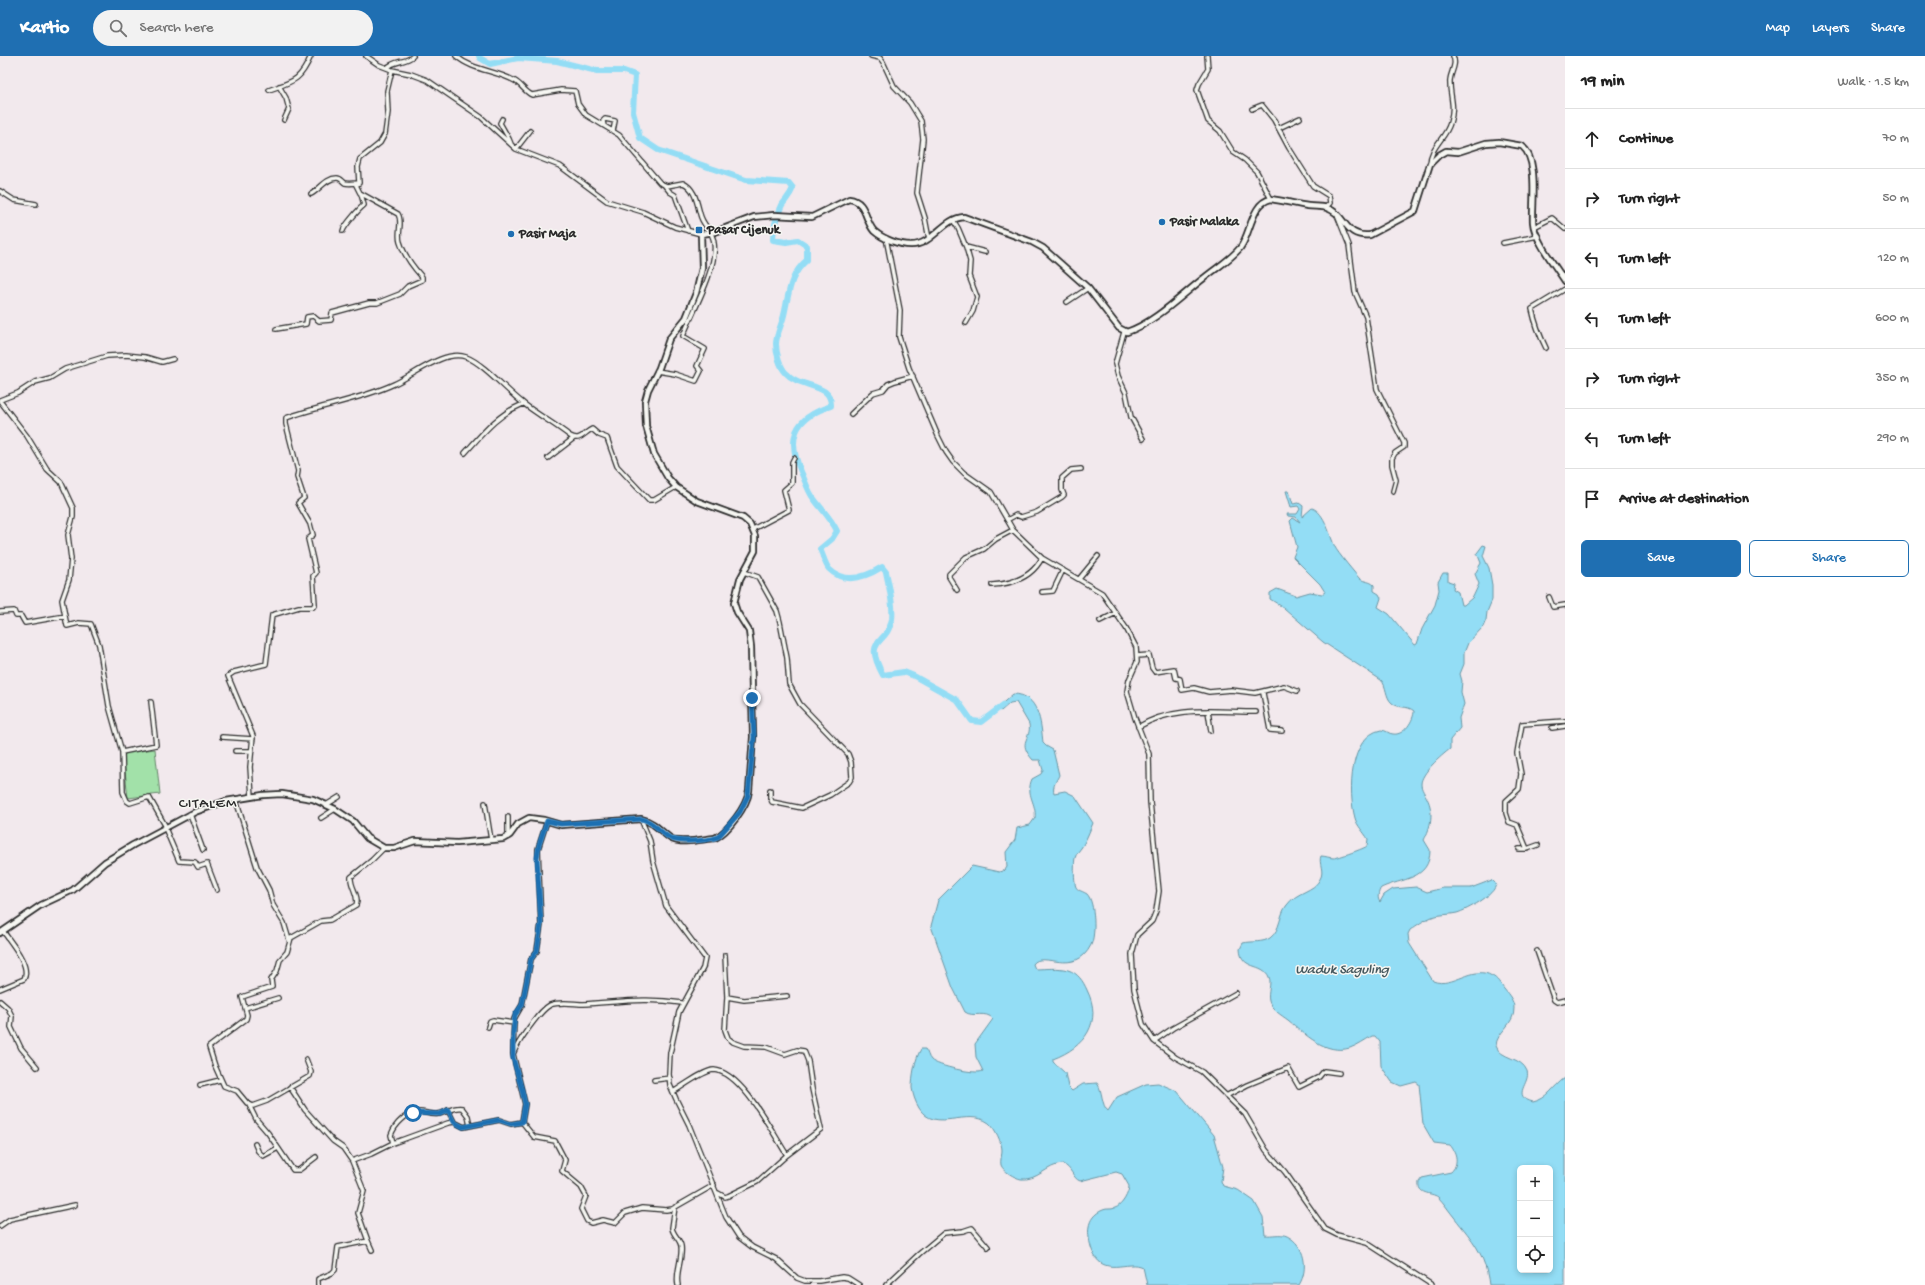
<!DOCTYPE html>
<html lang="en">
<head>
<meta charset="utf-8">
<style>
	:root { --surface:#fff; --page:#f2f2f2; --text:#222; --muted:#767676; --line:#e0e0e0; --accent:#1f6fb2 }
	body { margin:0; font-family:"Gochi Hand",sans-serif; background:var(--page); color:var(--text) }
	.controls { position:absolute; right:12px; bottom:12px; display:grid; overflow:hidden; border-radius:6px; box-shadow:0 2px 6px #0003 }
	.controls button { width:36px; height:36px; display:grid; place-items:center; padding:0; border:0; border-bottom:1px solid var(--line); background:var(--surface); color:var(--text); font:20px sans-serif }
	.stop { position:absolute; width:12px; height:12px; margin:-9px; border:3px solid #1f6fb2; border-radius:50%; background:#fff }
	.stop.end { background:#1f6fb2; border-color:#fff; box-shadow:0 1px 4px #0008 }
	.list { margin:0; padding:0; list-style:none }
	h2 { display:flex; justify-content:space-between; align-items:center; height:52px; margin:0; padding:0 16px; font-size:17px }
	h2 small { font-size:13px; font-weight:400; color:var(--muted) }
	.list li { display:grid; grid-template-columns:26px 1fr auto; gap:12px; align-items:center; box-sizing:border-box; height:60px; padding:0 16px; border-top:1px solid var(--line) }
	.list b { display:block; font-size:15px; white-space:nowrap }
	.list em { font-size:13px; font-style:normal; color:var(--muted) }
	.actions { display:flex; gap:8px; padding:12px 16px }
	.actions a { flex:1; padding:9px 0; border:1px solid var(--accent); border-radius:6px; text-align:center; font-size:14px; color:var(--accent) }
	.actions .main { background:var(--accent); color:#fff }
	.icon { flex:none; width:22px; height:22px; fill:none; stroke:currentColor; stroke-width:2; stroke-linecap:round; stroke-linejoin:round }
	.map { position:relative; flex:none; width:1565px; height:1229px; overflow:hidden }
	header { display:flex; align-items:center; gap:24px; box-sizing:border-box; height:56px; padding:0 20px; background:var(--accent); color:#fff }
	header strong { font-size:19px }
	nav { display:flex; gap:22px; margin-inline-start:auto; font-size:14px }
	.search { width:280px; height:36px; background:var(--page); display:flex; align-items:center; gap:10px; box-sizing:border-box; padding:0 14px; border-radius:22px; color:var(--muted); font-size:15px }
	main { display:flex }
	aside { flex:1; background:var(--surface) }
	.map>svg:first-child { display:block }
	.green { fill:#a2e1a9; stroke:#66866a }
	.water { fill:#93ddf5; stroke:#6996a4; fill-rule:evenodd }
	.lines { fill:none; stroke-linecap:round; stroke-linejoin:round }
	.river { stroke:#93ddf5; stroke-width:6 }
	.minor-casing { stroke:#2b2b2b; stroke-width:6 }
	.major-casing { stroke:#2b2b2b; stroke-width:8 }
	.minor { stroke:#f6f6f2; stroke-width:3.5 }
	.major { stroke:#f6f6f2; stroke-width:4.5 }
	.route { stroke:#1f6fb2; stroke-width:5 }
	.poi-dot { fill:#1f6fb2; stroke:#f6f6f2; stroke-width:1.5 }
	.labels { text-anchor:middle; dominant-baseline:central; stroke-width:3; stroke-linejoin:round; paint-order:stroke }
	.poi-label { font-size:13px; font-weight:bold; fill:#2b2b2b; stroke:#f6f6f2; text-anchor:start }
	.water-label { font-size:14px; font-style:italic; fill:#45585e; stroke:#f6f6f2 }
	.quarter-label { font-size:15px; letter-spacing:1px; fill:#2b2b2b; stroke:#f6f6f2 }
</style>
</head>
<body>
<header>
<strong>Kartio</strong>
<div class="search"><svg class="icon" aria-label="search" viewBox="0 0 24 24"><circle cx="10" cy="10" r="6"/><path d="M15 15l6 6"/></svg>Search here</div>
<nav><a>Map</a><a>Layers</a><a>Share</a></nav>
</header>
<main>
<div class="map">
<svg width="1565" height="1229" viewBox="0 0 1565 1229">
	<rect width="100%" height="100%" fill="#f2e9ed"/>
	<filter id="ink" filterUnits="userSpaceOnUse"><feTurbulence type="fractalNoise" baseFrequency=".025" numOctaves="2"/><feDisplacementMap in="SourceGraphic" scale="8" xChannelSelector="R" yChannelSelector="G"/><feConvolveMatrix kernelMatrix="1 2 1 2 8 2 1 2 1" color-interpolation-filters="sRGB"/></filter>
	<g filter="url(#ink)">
		<path class="green" d="M155 693 160 738 128 742 123 697Z"/>
		<path class="water" d="M1286 435H1289L1293 448 1299 447 1303 450 1302 461 1312 452C1325 456 1330 481 1335 491 1337 496 1357 520 1360 523 1365 526 1370 525 1374 529V535L1379 538 1381 542 1378 551 1389 558 1415 589 1417 588 1422 573 1435 549 1439 534 1438 526 1443 517H1448V525L1454 527 1453 533 1458 536 1461 549H1464L1473 541 1479 528 1475 518 1481 507 1477 497 1483 489 1486 490 1483 500 1489 512 1492 529V544L1487 556 1486 564 1483 571 1468 587 1464 597V608L1460 618 1462 625 1461 636 1464 648 1459 662 1460 672 1450 684V693C1441 700 1421 717 1421 728 1421 733 1425 738 1427 742 1434 756 1431 771 1424 784L1430 794C1430 824 1402 822 1381 832 1378 836 1377 843 1380 846L1384 839 1393 833 1416 831 1427 836 1443 832H1471L1492 824 1496 828C1495 839 1467 854 1457 857 1449 859 1440 858 1432 861 1424 864 1417 869 1410 874L1408 878 1409 887 1433 925C1453 933 1473 908 1492 920 1497 922 1501 929 1504 933 1509 939 1514 945 1514 952 1515 969 1496 976 1496 990 1500 1003 1522 1001 1527 1015 1531 1027 1510 1040 1533 1046 1548 1043 1553 1030 1565 1022V1229H1489C1485 1197 1473 1185 1454 1161 1449 1155 1444 1147 1438 1141 1431 1136 1417 1139 1419 1126L1422 1122 1451 1116C1459 1108 1457 1097 1450 1089L1434 1087 1423 1068 1419 1028 1416 1026 1401 1030 1392 1026 1381 1010 1380 986 1375 980H1372C1365 984 1358 989 1350 992 1325 999 1305 978 1288 964 1281 959 1271 953 1269 945 1267 937 1272 927 1269 921 1263 906 1241 915 1240 893L1243 887C1252 885 1263 887 1270 882 1281 874 1279 858 1287 849 1297 835 1314 836 1320 823 1325 815 1318 807 1321 800 1325 800 1330 802 1334 802 1337 802 1366 792 1367 790L1368 783C1364 776 1357 770 1355 762 1348 737 1349 680 1381 674 1386 674 1389 678 1393 678 1404 680 1414 664 1414 655 1407 649 1399 653 1392 647 1385 641 1387 630 1381 624L1323 586 1284 552 1270 543V537L1277 533 1296 540 1310 536 1322 538 1325 536 1320 528 1293 501 1297 491 1290 465 1293 462 1300 466 1296 461 1288 460 1287 458H1297L1300 453 1298 450 1291 451ZM1520 1112H1550V1214H1520Z
			M1013 638C1039 638 1041 667 1043 687L1046 690 1053 694 1059 719C1057 724 1052 730 1054 737L1065 735 1075 740 1093 767C1090 774 1087 782 1083 789 1081 793 1076 797 1075 802 1074 806 1074 821 1075 826 1075 835 1081 834 1087 838 1095 846 1096 879 1091 889 1075 922 1042 894 1033 908L1035 913C1046 913 1057 911 1068 914 1078 917 1083 925 1087 934 1103 966 1085 991 1053 1003V1006L1065 1017 1068 1031 1072 1035 1083 1028 1097 1027C1103 1035 1101 1049 1108 1055L1117 1041 1146 1028 1158 1027 1177 1035 1214 1079 1223 1111 1221 1125 1223 1130 1238 1134 1254 1145 1263 1161 1265 1179C1272 1180 1280 1177 1287 1180 1305 1189 1309 1213 1299 1229H1147L1143 1211C1128 1203 1102 1223 1092 1194 1087 1179 1085 1161 1103 1154 1107 1152 1111 1154 1115 1152 1122 1150 1129 1137 1129 1130L1122 1118 1116 1116 1080 1125C1072 1122 1072 1111 1062 1108 1047 1109 1037 1125 1021 1123 1015 1122 1003 1115 1001 1109 1000 1105 1002 1099 1002 1094 1002 1087 995 1072 989 1067 967 1051 935 1078 919 1052 915 1045 913 1039 912 1032 912 1020 915 1003 921 993H925C928 996 928 1001 931 1004 937 1010 976 1019 983 1015L976 1001 975 988 993 963C986 954 973 962 965 956L953 932 931 870 938 844 972 810 999 816 1005 814 1007 811 1006 796 1015 784 1017 772 1030 769 1035 762C1037 747 1025 739 1032 723L1041 718 1043 714 1040 704H1033C1016 685 1032 684 1029 668L1016 646 1010 647 1001 655 997 652Z"/>
		<g class="lines">
			<path class="river" d="M479 0 480 2 490 8 518 2 532 3 557 5 597 15H624L635 19 633 56 640 82 658 94 746 124 789 127 793 132C790 140 786 143 782 149 777 159 773 173 773 184L786 186 798 184 807 190V204C789 219 789 238 784 259 782 268 776 279 776 288 776 297 780 311 786 317 800 333 832 326 831 350 793 362 786 383 802 418 805 425 808 434 812 440 820 452 831 462 837 475L832 483 820 493C823 499 825 508 829 513 845 529 866 521 882 511L886 516C889 530 894 549 892 563 887 591 862 580 883 619L904 616 914 620 957 644 972 665 981 666 1003 649"/>
			<g class="minor-casing">
				<path id="minor" d="M366 0 379 9 392 14 411 18 427 24 481 61 516 93 560 110 607 145 643 156 675 171 701 178
					M456 0C473 15 496 14 515 25 522 29 525 36 532 39L561 34 575 35 578 48 586 59 619 79 660 127 667 130 683 127C695 132 697 147 700 158 703 171 713 174 714 187 718 211 692 257 683 280L705 293 697 310 701 315 696 325 675 318 657 315
					M871 0 880 2 883 6 894 30 910 47 921 65 923 83 917 137 925 162 929 183
					M1207 0 1208 13 1199 28 1197 34 1208 65 1220 75 1233 96 1245 104 1257 116 1271 143
					M387 12C394 4 406 7 413 0
					M279 30 286 42 289 53 284 64
					M269 34C294 25 300 25 311 0
					M1252 53 1262 49 1274 64 1289 92 1313 130 1329 140 1330 147 1325 152
					M502 63 500 67 509 83 511 88
					M604 70 603 65 605 63 615 65 613 75
					M1279 72 1300 62
					M516 93 530 75
					M1430 108C1430 91 1446 82 1450 67 1456 49 1449 39 1450 24 1451 15 1457 9 1453 0
					M665 130 670 136 675 139 688 175
					M0 135 14 144 36 148
					M311 138C319 134 326 122 337 122 341 122 342 125 345 127 349 128 353 127 358 127
					M1337 159 1349 189 1355 236 1366 261 1377 333 1404 387V391L1395 397 1392 402V409L1396 424 1393 435
					M953 164 958 172 966 191 970 205 969 220 977 241 973 255 966 267
					M1534 171 1552 162 1565 173
					M343 175C344 170 360 152 364 149L361 138
					M886 182 900 254 899 281 909 312 938 380 946 396 953 406 964 417 991 436 1013 474 1042 502 1102 537 1126 572 1136 591 1137 606 1129 624 1127 635 1135 662 1149 698 1150 746 1159 835 1156 855 1152 865 1137 879 1132 898 1134 933 1143 968 1154 985 1175 1001 1202 1016 1245 1058 1266 1094 1285 1116 1325 1173 1337 1179 1367 1187 1432 1229
					M1503 187 1538 180
					M966 191 985 196
					M1067 246 1088 232
					M276 273 306 268 307 261 313 260 319 265 331 264 332 257 369 247H377L400 238 408 230 422 224V221C413 211 404 199 400 186 397 177 403 166 398 158L360 137 356 129 359 127 358 111 360 103 380 87 385 78 388 56 387 35 392 14
					M1124 276 1115 308 1118 320 1126 337 1131 361 1143 383
					M1546 292C1540 280 1535 267 1532 253L1565 233
					M0 344 18 337 35 326 50 322 65 313 107 300 126 299 145 301 162 306 173 303
					M0 345 27 380 47 413 61 426 73 452V461L68 479 71 503 69 524 62 544 65 560
					M851 358 873 337 883 334 888 328 895 325 913 320
					M465 397C483 377 498 358 523 348
					M548 402 574 382
					M1007 464 1016 459 1021 461 1037 456 1062 441 1064 439 1062 434V422L1071 414 1081 413
					M753 473 789 454 784 434 792 427V406L794 402
					M744 516 758 521 777 555 780 566 787 602 789 628 800 648 848 698 851 706 852 721 849 726 830 739 802 752 772 746 770 741V734
					M1079 523 1098 500
					M992 529C1013 528 1032 521 1042 502
					M957 534 949 521V518L966 501 984 493 996 483 1013 474
					M1042 536 1053 535 1063 514
					M1549 541 1553 551 1565 549
					M0 556 14 555 16 560H21L25 567 65 560 67 570 79 567 91 568 99 589 109 650 122 696 123 736 127 745 130 747 149 741 166 771
					M1100 565 1116 557
					M1137 600 1149 599 1152 612 1155 616 1174 613 1176 622 1180 623 1182 634 1194 632 1209 636 1231 634 1255 637 1284 630 1297 635
					M1263 637 1270 674 1282 675
					M1208 655 1211 675
					M1138 671C1174 649 1215 656 1256 656
					M1552 672 1565 670
					M222 681 253 683
					M235 695H251
					M122 696 156 689 151 646
					M252 741 250 711 253 680 228 620 234 616 266 608 272 559 299 551H313L315 548 313 520 316 517 308 483 313 479 310 468 298 447 304 442 297 421 298 415 286 368V362C321 349 360 344 394 328 413 320 444 293 466 301 483 307 507 335 523 347 538 359 555 368 570 380 581 386 583 377 592 373L599 379 607 382 617 410 649 444H654L676 431
					M236 744 257 811 269 834 273 849 284 867 289 884
					M485 747 491 784
					M326 749 339 741
					M190 758 203 794
					M508 761V781
					M321 762 335 753
					M641 763 650 785 653 805 666 850 705 902 703 912 679 956 670 997 669 1018 670 1029 676 1043 689 1069 726 1161 739 1181 752 1191 776 1203 797 1222 805 1225H819L842 1221 848 1222 859 1229
					M165 772 179 805 195 806 198 811 207 808 217 834
					M1519 793H1527L1517 769 1509 766 1506 757V745L1519 733 1521 718 1517 697 1522 668 1565 665
					M1527 793 1538 789
					M1537 895 1554 944 1557 946 1565 944
					M725 899 727 941
					M0 933 24 923C31 909 11 887 3 875
					M0 945 8 952 12 960 11 971 21 992 37 1011
					M682 947C646 941 619 946 584 948 574 948 560 945 550 949 539 955 518 986 513 998L525 1048 522 1066 534 1081 555 1085 565 1104 562 1115 581 1131 586 1140 581 1153 587 1165 591 1167 603 1164 615 1167 625 1157 642 1152 666 1154 672 1153 714 1129
					M245 952 278 942
					M488 971 490 965 493 964 514 967
					M1154 985 1173 972 1236 937
					M513 998 514 963 522 949 531 903 537 895 541 868 538 793 547 765
					M306 1003 311 1016 310 1020 267 1045 253 1050 247 1047 237 1035 224 1030 215 1010 209 991 246 963 247 959 242 941 272 931 271 924 277 915 280 904 287 896 291 882 321 865 330 864 356 849C360 840 350 831 351 821L372 804 384 792
					M654 1024 670 1022
					M200 1029 220 1024
					M290 1031 305 1054 333 1085 343 1092 352 1105 371 1098 393 1087 448 1067 454 1066 464 1071 499 1064 511 1068 522 1066
					M673 1036C682 1031 704 1014 714 1014 742 1016 772 1076 787 1099
					M1226 1040 1247 1029 1288 1012 1299 1031 1319 1021 1324 1015 1339 1017
					M249 1049 256 1063 268 1077 293 1114H299L316 1101
					M448 1054 454 1066
					M393 1087 391 1079C395 1068 407 1056 419 1056 425 1056 431 1059 438 1058 446 1057 453 1050 462 1052L468 1060 470 1070
					M255 1088 258 1095 263 1100 278 1092
					M718 1137 725 1141 728 1140 757 1126 787 1099 821 1073 812 1033 808 1005 804 995 797 994 785 998 766 991 744 990 733 986 728 982 725 974 727 941 744 944 787 940
					M675 1151 672 1172C673 1179 680 1183 681 1190 683 1203 675 1216 678 1229
					M0 1170 10 1163 75 1149
					M368 1185 372 1194
					M318 1229V1223L332 1217 335 1214 338 1191 368 1185 358 1157 364 1135 352 1105
					M886 1229 919 1198 944 1177 963 1175 972 1172 988 1191"/>
			</g>
			<g class="major-casing">
				<path id="major" d="M0 877 41 849 73 834 105 806 133 789 195 756 226 745 263 739 282 738 313 743 335 753 353 765 367 782 384 792H394L415 785 457 787 503 783 510 779 518 768 529 762 544 764 561 769 641 763C655 766 660 775 670 782 682 789 702 783 715 782 728 776 747 750 749 735L753 681 751 591 749 575 737 556 734 547 740 523 755 495V480L750 468 743 462 697 445 676 431 668 422 654 398 646 370 645 345 648 334 659 312 669 283 686 262 696 237 702 212 701 178 715 176 754 161 774 159 812 161 849 143C867 145 864 164 874 175 883 183 899 189 911 189 933 189 943 162 964 161L1032 186 1043 192 1088 232 1119 272 1127 276C1154 267 1182 239 1204 222 1216 212 1230 204 1240 192 1251 178 1251 147 1271 143 1284 145 1296 148 1308 150 1314 151 1322 150 1327 152 1346 158 1344 182 1370 179L1415 155 1430 108 1439 99 1446 95 1458 96 1486 87 1499 86 1522 90C1539 104 1532 146 1533 166 1534 183 1556 211 1565 225"/>
			</g>
			<use href="#minor" class="minor"/>
			<use href="#major" class="major"/>
		</g>
	</g>
	<g class="lines" filter="url(#ink)">
		<path class="route" d="M413 1057 440 1058 448 1054 454 1066 463 1071 499 1064 511 1068 522 1066 525 1048 522 1034 513 1002V977L515 959 522 949 531 903 537 895 541 868 537 802 539 789 547 765 561 768 642 763C655 766 659 776 670 782 679 787 708 785 718 781L740 756 748 740 754 681 752 642"/>
	</g>
	<g class="poi-dot">
		<circle cx="1162" cy="166" r="4"/>
		<rect x="695" y="170" width="8" height="8" rx="2"/>
		<circle cx="511" cy="178" r="4"/>
	</g>
	<g class="labels">
		<g class="poi-label">
			<text x="1170" y="166">Pasir Malaka</text>
			<text x="707" y="174">Pasar Cijenuk</text>
			<text x="519" y="178">Pasir Maja</text>
		</g>
		<g class="water-label">
			<text x="1342" y="914">Waduk Saguling</text>
		</g>
		<g class="quarter-label">
			<text x="208" y="748">CITALEM</text>
		</g>
	</g>
</svg>
<div class="controls">
<button>+</button>
<button>−</button>
<button><svg class="icon" aria-label="locate" viewBox="0 0 24 24"><circle cx="12" cy="12" r="6"/><path d="M12 2v4M12 18v4M2 12h4M18 12h4"/></svg></button>
</div>
<div class="stop" style="left:413px;top:1057px"></div>
<div class="stop end" style="left:752px;top:642px"></div>
</div>
<aside>
<h2>19 min<small>Walk · 1.5 km</small></h2>
<ul class="list">
<li><svg class="icon" aria-label="ahead" viewBox="0 0 24 24"><path d="M12 20V5M6 11l6-6 6 6"/></svg><div><b>Continue</b></div><em>70 m</em></li>
<li><svg class="icon" aria-label="right" viewBox="0 0 24 24"><path d="M7 20v-9h11M14 6l5 5-5 5"/></svg><div><b>Turn right</b></div><em>50 m</em></li>
<li><svg class="icon" aria-label="left" viewBox="0 0 24 24"><path d="M17 20v-9H6M10 6l-5 5 5 5"/></svg><div><b>Turn left</b></div><em>120 m</em></li>
<li><svg class="icon" aria-label="left" viewBox="0 0 24 24"><path d="M17 20v-9H6M10 6l-5 5 5 5"/></svg><div><b>Turn left</b></div><em>600 m</em></li>
<li><svg class="icon" aria-label="right" viewBox="0 0 24 24"><path d="M7 20v-9h11M14 6l5 5-5 5"/></svg><div><b>Turn right</b></div><em>350 m</em></li>
<li><svg class="icon" aria-label="left" viewBox="0 0 24 24"><path d="M17 20v-9H6M10 6l-5 5 5 5"/></svg><div><b>Turn left</b></div><em>290 m</em></li>
<li><svg class="icon" aria-label="arrive" viewBox="0 0 24 24"><path d="M6 21V4h12l-3 4 3 4H6"/></svg><div><b>Arrive at destination</b></div></li>
</ul>
<div class="actions"><a class="main">Save</a><a>Share</a></div>
</aside>
</main>
</body>
</html>
